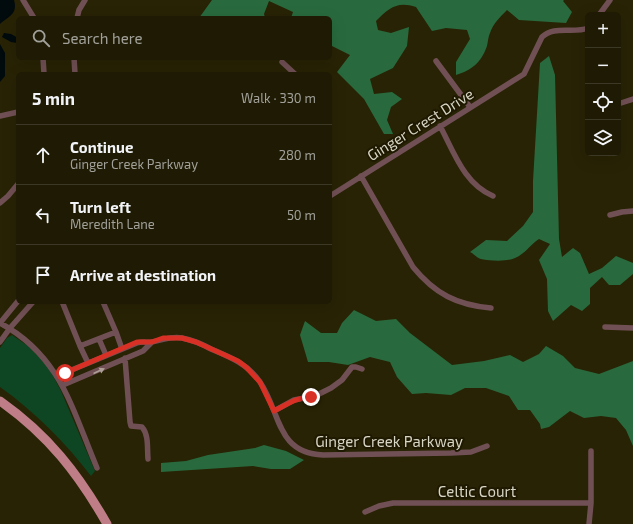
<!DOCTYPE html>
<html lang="en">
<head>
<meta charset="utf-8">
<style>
	:root { --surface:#1e1a04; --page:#26230e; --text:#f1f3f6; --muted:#a1a19a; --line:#3c3826 }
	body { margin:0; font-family:"Exo 2",sans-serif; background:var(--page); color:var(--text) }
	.controls { position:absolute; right:12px; top:12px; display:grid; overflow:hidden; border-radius:6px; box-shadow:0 4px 16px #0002 }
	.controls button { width:36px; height:36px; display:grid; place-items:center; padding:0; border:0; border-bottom:1px solid var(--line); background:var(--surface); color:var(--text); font:20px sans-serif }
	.stop { position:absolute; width:12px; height:12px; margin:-9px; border:3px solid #d93025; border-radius:50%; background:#fff }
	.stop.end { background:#d93025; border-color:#fff; box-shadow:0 1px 4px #0008 }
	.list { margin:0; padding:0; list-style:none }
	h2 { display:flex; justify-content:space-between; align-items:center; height:52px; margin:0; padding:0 16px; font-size:17px }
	h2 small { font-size:13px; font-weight:400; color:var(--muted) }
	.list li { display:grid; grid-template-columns:26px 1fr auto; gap:12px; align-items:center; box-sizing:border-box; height:60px; padding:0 16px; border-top:1px solid var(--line) }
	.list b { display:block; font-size:15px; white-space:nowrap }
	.list p { margin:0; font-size:13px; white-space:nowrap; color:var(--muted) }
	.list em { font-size:13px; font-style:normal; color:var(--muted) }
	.icon { flex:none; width:22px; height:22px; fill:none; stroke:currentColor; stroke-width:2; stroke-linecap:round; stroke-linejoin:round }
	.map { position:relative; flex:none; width:633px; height:524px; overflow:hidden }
	.search { position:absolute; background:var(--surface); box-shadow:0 4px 16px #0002; left:16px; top:16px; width:316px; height:44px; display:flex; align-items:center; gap:10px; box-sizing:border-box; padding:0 14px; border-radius:6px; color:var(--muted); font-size:15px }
	.panel { position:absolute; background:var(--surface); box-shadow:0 4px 16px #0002; left:16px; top:72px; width:316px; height:232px; border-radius:6px }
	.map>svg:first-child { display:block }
	.green { fill:#0e4522 }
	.forest { fill:#286a3d }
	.water { fill:#010a0d }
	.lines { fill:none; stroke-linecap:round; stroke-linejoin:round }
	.minor { stroke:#715055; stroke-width:5.5 }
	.primary { stroke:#bf7d87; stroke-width:9 }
	.oneway { fill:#aea098 }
	.route { stroke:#d93025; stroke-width:5 }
	.labels { text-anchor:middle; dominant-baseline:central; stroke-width:4; stroke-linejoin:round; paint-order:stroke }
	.street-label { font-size:15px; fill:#d7d5c4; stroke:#1e1900 }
</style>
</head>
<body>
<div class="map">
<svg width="633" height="524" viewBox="0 0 633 524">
	<rect width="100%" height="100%" fill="#282305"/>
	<path class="green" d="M12 335 28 346 40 358 51 372 61 391 95 471 91 476C65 442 35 412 0 387V348L7 338Z"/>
	<path class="forest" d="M212 0H564L563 1 572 12 566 23 519 20 507 10C500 17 493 24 490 33 488 37 488 42 487 46 481 63 472 70 456 75V62L470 39 467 30 446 28 432 31 416 7C397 1 389 8 376 21L378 30 391 33 409 27 407 46 393 68 370 79 374 94 392 92 402 99 391 107 387 120 393 134H384L364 99 337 72 350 55 330 45V18H291L293 12 269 1 264 14 265 18H199Z
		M549 56 555 75 559 239 562 257 573 248 580 253 589 274 602 268 616 256 633 263V274L620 285H609L602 277 590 288V304L582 311 571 305 553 321 548 311 547 279 539 260 550 244 539 239C531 244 525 254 515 258 506 262 491 261 481 259 477 258 474 254 470 252L486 240 507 241 523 226 533 212V181L540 63Z
		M354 310 376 321 396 319 410 333 452 365 484 361 510 355 523 362 539 354 546 346 563 356 575 368 599 374 633 361V446L626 430 616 418 601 416 584 418 570 411 549 427 541 429 540 424 530 410H518L509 396 486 388H465L451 395 426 393 412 394 397 377 390 362 370 357 348 365 329 362H308L300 335 305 321 321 333H337L342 323Z
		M264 445 286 451 304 460 290 469H271L253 466 161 472V463L186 461 208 455 255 448Z"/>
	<path class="water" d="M0 0H14C18 14 9 16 0 24Z
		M4 33 11 34 18 38 17 43 11 42 2 37Z
		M0 44 5 53V76L0 82Z"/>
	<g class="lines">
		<path class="minor" d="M23 0 34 18
			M599 15 610 0
			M77 18 79 10 85 0
			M43 58 44 74
			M74 58 75 74
			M436 61 470 107
			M282 62 295 74
			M618 104 633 99
			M0 116 18 112
			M440 126C454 152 464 184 493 196
			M361 176 413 267C435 294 457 305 491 308
			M330 196 524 74 542 37C554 25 574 34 588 28
			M0 203 8 196 18 184
			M610 215 622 212 633 211
			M103 302 116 332
			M63 304 80 346
			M0 323C61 356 72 409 97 468
			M0 323 18 301
			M605 327 633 328
			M99 339 106 355
			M0 342 10 328 33 302
			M125 358 130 422 131 426 142 427C149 435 147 448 148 459
			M88 363 80 346 116 332 122 349
			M57 376 137 343C143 341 148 343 152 342 163 340 171 336 182 338 192 340 202 344 211 349 230 357 248 364 260 382 281 413 276 453 323 455L451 453 471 452 487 446
			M63 385 143 351 152 342
			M274 411 294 400 315 396 331 388 342 380 352 367H356L362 369
			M365 512 379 506 393 503H591
			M589 524 591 503V451"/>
		<path class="primary" d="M0 401C48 435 78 473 107 524"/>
	</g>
	<defs><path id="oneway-solid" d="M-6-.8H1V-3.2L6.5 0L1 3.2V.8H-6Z"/></defs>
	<use class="oneway" href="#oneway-solid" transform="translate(99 371) rotate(-24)"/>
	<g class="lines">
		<path class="route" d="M65 373 137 342H152L163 338H182L196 342 238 361 246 367 260 382 274 411C286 405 297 397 311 397"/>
	</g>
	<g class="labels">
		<g class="street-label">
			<text transform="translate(420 124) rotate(-32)">Ginger Crest Drive</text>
			<text x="389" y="441">Ginger Creek Parkway</text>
			<text x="477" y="491">Celtic Court</text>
		</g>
	</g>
</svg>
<div class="controls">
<button>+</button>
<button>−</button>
<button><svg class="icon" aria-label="locate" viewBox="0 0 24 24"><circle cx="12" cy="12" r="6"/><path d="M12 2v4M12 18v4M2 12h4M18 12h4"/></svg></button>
<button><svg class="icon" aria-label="layers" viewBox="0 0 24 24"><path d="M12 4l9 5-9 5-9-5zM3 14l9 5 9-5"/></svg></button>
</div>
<div class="stop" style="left:65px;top:373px"></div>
<div class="stop end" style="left:311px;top:397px"></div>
<div class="search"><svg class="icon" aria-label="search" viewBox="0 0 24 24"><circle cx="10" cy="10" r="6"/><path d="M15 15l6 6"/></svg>Search here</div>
<section class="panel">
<h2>5 min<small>Walk · 330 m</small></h2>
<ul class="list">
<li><svg class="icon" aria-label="ahead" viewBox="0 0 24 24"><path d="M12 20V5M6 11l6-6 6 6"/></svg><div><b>Continue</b><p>Ginger Creek Parkway</p></div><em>280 m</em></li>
<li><svg class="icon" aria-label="left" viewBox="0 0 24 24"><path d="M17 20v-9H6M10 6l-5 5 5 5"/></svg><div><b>Turn left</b><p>Meredith Lane</p></div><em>50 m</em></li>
<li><svg class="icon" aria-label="arrive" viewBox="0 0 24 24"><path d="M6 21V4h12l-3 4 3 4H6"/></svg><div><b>Arrive at destination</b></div></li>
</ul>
</section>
</div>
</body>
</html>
